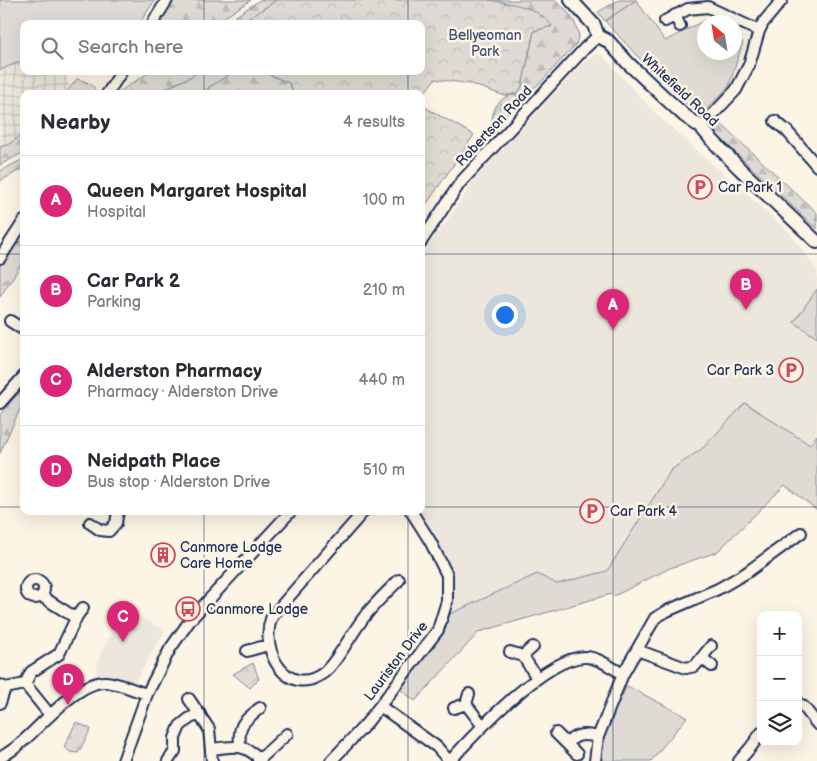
<!DOCTYPE html>
<html lang="en">
<head>
<meta charset="utf-8">
<style>
	:root { --surface:#fff; --page:#f7f7f7; --text:#2b2b33; --muted:#7c7c81; --line:#e1e1e2; --accent:#db2777 }
	body { margin:0; font-family:"Balsamiq Sans",sans-serif; background:var(--page); color:var(--text) }
	.controls { position:absolute; right:15px; bottom:15px; display:grid; overflow:hidden; border-radius:10px; box-shadow:0 5px 20px #0002 }
	.controls button { width:45px; height:45px; display:grid; place-items:center; padding:0; border:0; border-bottom:1px solid var(--line); background:var(--surface); color:var(--text); font:25px sans-serif }
	.compass { position:absolute; left:697px; top:15px; width:45px; height:45px; border-radius:50%; background:var(--surface); box-shadow:0 5px 20px #0002; rotate:330deg }
	.you { position:absolute; left:504px; top:314px; width:18px; height:18px; margin:-12px; border:4px solid #fff; border-radius:50%; background:#1a73e8; box-shadow:0 0 0 8px #1a73e833 }
	.badge { display:grid; place-items:center; width:32px; height:32px; border-radius:50%; background:var(--accent); color:#fff; font-size:16px; font-weight:700 }
	.pin { position:absolute; translate:-50% -41px; filter:drop-shadow(0 1px 2px #0008) }
	.pin::after { content:''; position:absolute; top:26px; width:18px; height:15px; background:inherit; clip-path:polygon(0 0,100% 0,50% 100%) }
	.list { margin:0; padding:0; list-style:none }
	h2 { display:flex; justify-content:space-between; align-items:center; height:65px; margin:0; padding:0 20px; font-size:21px }
	h2 small { font-size:16px; font-weight:400; color:var(--muted) }
	.list li { display:grid; grid-template-columns:32px 1fr auto; gap:15px; align-items:center; box-sizing:border-box; height:90px; padding:0 20px; border-top:1px solid var(--line) }
	.list b { display:block; font-size:19px; white-space:nowrap }
	.list p { margin:0; font-size:16px; white-space:nowrap; color:var(--muted) }
	.list em { font-size:16px; font-style:normal; color:var(--muted) }
	.icon { flex:none; width:28px; height:28px; fill:none; stroke:currentColor; stroke-width:2; stroke-linecap:round; stroke-linejoin:round }
	.map { position:relative; flex:none; width:817px; height:761px; overflow:hidden }
	.search { position:absolute; background:var(--surface); box-shadow:0 5px 20px #0002; left:20px; top:20px; width:405px; height:55px; display:flex; align-items:center; gap:12px; box-sizing:border-box; padding:0 18px; border-radius:10px; color:var(--muted); font-size:19px }
	.panel { position:absolute; background:var(--surface); box-shadow:0 5px 20px #0002; left:20px; top:90px; width:405px; height:425px; border-radius:10px }
	.map>svg:first-child { display:block }
	.built { fill:#ece7dc }
	.industrial { fill:url(#industrial-grid) }
	.green { fill:#dfdbd4; stroke:#7d8599 }
	.forest { fill:url(#forest-firs); stroke:#7d8599 }
	.park { fill:url(#park-crowns); stroke:#7d8599 }
	.lines { fill:none; stroke-linecap:round; stroke-linejoin:round }
	.minor-casing { stroke:#1b2f5e; stroke-width:14 }
	.major-casing { stroke:#1b2f5e; stroke-width:16 }
	.minor { stroke:#fcf5e5; stroke-width:10 }
	.major { stroke:#fcf5e5; stroke-width:12 }
	.grid { fill:none; stroke:#1b2f5e; stroke-width:1; stroke-opacity:0.55 }
	.labels { text-anchor:middle; dominant-baseline:central; stroke-width:5; stroke-linejoin:round; paint-order:stroke }
	.park-label { font-size:14px; fill:#425176; stroke:#fcf5e5 }
	.street-label { font-size:14px; fill:#1b2f5e; stroke:#fcf5e5 }
	.poi-label { font-size:14px; fill:#1b2f5e; stroke:#fcf5e5; text-anchor:start }
</style>
</head>
<body>
<div class="map">
<svg width="817" height="761" viewBox="0 0 817 761">
	<defs>
		<pattern id="industrial-grid" width="8" height="8" patternUnits="userSpaceOnUse" patternTransform="scale(1.25)"><rect width="8" height="8" fill="#ece7dc"/><path d="M0 4h8M4 0v8" fill="none" stroke="#cac6bf"/></pattern>
		<pattern id="forest-firs" width="22" height="20" patternUnits="userSpaceOnUse" patternTransform="scale(1.25)"><rect width="22" height="20" fill="#dfdbd4"/><path d="M5 1l3.5 6h-7zM16 11l3.5 6h-7z" fill="#bfbcb8"/></pattern>
		<pattern id="park-crowns" width="20" height="18" patternUnits="userSpaceOnUse" patternTransform="scale(1.25)"><rect width="20" height="18" fill="#dfdbd4"/><path d="M2 6a3 3 0 1 1 6 0M12 15a3 3 0 1 1 6 0" fill="none" stroke="#bfbcb8"/></pattern>
	</defs>
	<rect width="100%" height="100%" fill="#fcf5e5"/>
	<filter id="ink" filterUnits="userSpaceOnUse"><feTurbulence type="fractalNoise" baseFrequency=".02" numOctaves="2"/><feDisplacementMap in="SourceGraphic" scale="10" xChannelSelector="R" yChannelSelector="G"/><feConvolveMatrix kernelMatrix="1 2 1 2 8 2 1 2 1" color-interpolation-filters="sRGB"/></filter>
	<g filter="url(#ink)">
		<path class="built" d="M596 54 602 55 656 114 788 231 817 269V289L794 322 817 338V435L810 445 745 403 703 448 671 470 607 571 557 584 537 574 450 614 446 559 418 511H421V256L463 198 473 180 585 61Z
			M123 608 165 630 135 682 108 675 96 674 99 657Z"/>
		<path class="industrial" d="M24 60V71H65L69 86 65 94H24V134L7 145 0 147V70Z"/>
		<path class="green" d="M0 0H155L139 24H24V60L0 70Z
			M636 0 665 41 705 20 709 22H704V52H734L735 37 743 42 729 86 708 108 701 112 691 108 641 60 605 21Z
			M199 71H235L200 94H154L190 77Z
			M817 289V338L794 322Z
			M745 403 810 445 817 435V510L785 485 717 552 670 568 614 596 611 594 479 632 415 701 400 689 439 638 450 614 537 574 557 584 607 571 671 470 703 448Z
			M627 686 687 717 651 761H600V744L609 719Z"/>
		<path class="forest" d="M174 0H251L214 24H159Z
			M260 0H277L240 24H224Z
			M488 0H554L565 9 574 21 579 35 576 44 541 82 525 95 496 125 492 120C494 103 502 97 518 93L522 86 534 31 552 26Z
			M619 0H636L605 21 598 12Z
			M151 71H199L190 77 154 94H116Z
			M235 71H261L289 83 294 94H212L208 88Z
			M77 79C86 82 95 83 96 94H65Z
			M718 121 817 213V229L717 135 715 126Z
			M24 134V152L0 165V147L7 145Z
			M24 159V168L0 181V171Z
			M24 230V260L0 297V265Z
			M24 386V400L0 453V415Z"/>
		<path class="park" d="M277 0H488C513 4 535 5 552 26L534 31 522 86 518 93 505 96 471 84 435 79 421 97V94H294L289 83 261 71H421V24H240Z
			M421 105 474 135 421 212Z
			M253 663 259 679 250 688 233 674Z
			M76 722 91 729 78 753 70 752 64 747Z"/>
		<g class="lines">
			<g class="minor-casing">
				<path id="minor" d="M675 15 680 26
					M665 21 688 9 708 7 759 31
					M152 24 167 0
					M107 94 122 71
					M775 121 787 131 817 166
					M701 127 736 90 749 65 759 31 763 23 782 0
					M421 242 460 183 585 48 598 36
					M0 258 24 221
					M10 321 24 330
					M0 403 24 376
					M364 511 280 607C277 611 273 615 271 619 260 651 287 698 322 674 335 666 354 629 365 616 375 603 388 591 399 580
					M90 523 100 530 109 531 116 523 118 511
					M26 589a9 9 0 1 1 18 0a9 9 0 1 1-18 0Z
					M41 596 76 618
					M637 650 686 668 695 666 711 646
					M247 651 268 645
					M510 652 523 656 533 647
					M523 656 537 678
					M702 658 712 666
					M0 685 5 688 25 684
					M189 699 209 729 212 761
					M0 703 5 688
					M798 703 804 707 817 724
					M466 704 482 725
					M380 706 437 747 449 761
					M454 708 466 704 469 694
					M50 715 25 684 31 672 59 654 77 616 83 608
					M556 733 577 754
					M567 744C575 733 586 734 598 737
					M240 746C238 724 243 722 260 708
					M211 749C234 747 242 742 260 759
					M0 758C8 753 15 749 22 742 41 726 79 680 106 682 119 683 133 690 147 694
					M123 761 147 694 170 649 191 619 291 511
					M168 761 175 751V738L180 726 190 718 200 714
					M258 761 287 734
					M331 761 366 724 438 630 447 601V575L430 541 411 511
					M450 761C475 733 546 657 585 657 598 657 612 668 623 674
					M595 761 598 737 623 674 655 618 667 611 718 589 746 573 801 533
					M739 761 751 747 761 733"/>
			</g>
			<g class="major-casing">
				<path id="major" d="M571 0 594 25 598 36 608 41 628 63 663 96 685 116 701 127 711 139 739 168 817 242"/>
			</g>
			<use href="#minor" class="minor"/>
			<use href="#major" class="major"/>
		</g>
	</g>
	<path class="grid" d="M204 0V24M408 0V24M613 0V761M204 71V94M408 71V94M0 254H24M421 254H817M0 507H24M421 507H817M204 511V761M408 511V761"/>
	<defs>
		<g id="parking-ring" transform="scale(1.25)"><circle r="9.5" fill="#fcf5e5" stroke="#d1495b" stroke-width="1.5"/><path d="M-3.5-5.5H1a3.5 3.5 0 0 1 0 7H-1V5.5H-3.5ZM-1-3.4V-.6H.8a1.4 1.4 0 0 0 0-2.8Z" fill="#d1495b"/></g>
		<g id="building-ring" transform="scale(1.25)"><circle r="9.5" fill="#fcf5e5" stroke="#d1495b" stroke-width="1.5"/><path d="M-4-6H4V6H1V3H-1V6H-4ZM-2.5-4.3h1.7v1.8h-1.7ZM.8-4.3h1.7v1.8H.8ZM-2.5-1h1.7V.8h-1.7ZM.8-1h1.7V.8H.8Z" fill="#d1495b"/></g>
		<g id="bus-ring" transform="scale(1.25)"><circle r="9.5" fill="#fcf5e5" stroke="#d1495b" stroke-width="1.5"/><path d="M-5-6H5V4H4V6H2V4H-2V6H-4V4H-5ZM-3.5-4V0h7V-4ZM-3.5 1.2v1.5H-2V1.2ZM2 1.2v1.5H3.5V1.2Z" fill="#d1495b"/></g>
	</defs>
	<g fill-rule="evenodd">
		<use href="#parking-ring" x="700" y="187"/>
		<use href="#parking-ring" x="791" y="370"/>
		<use href="#parking-ring" x="592" y="511"/>
		<use href="#building-ring" x="163" y="555"/>
		<use href="#bus-ring" x="188" y="609"/>
	</g>
	<g class="labels">
		<g class="park-label">
			<text x="485" y="35">Bellyeoman<tspan x="485" dy="16">Park</tspan></text>
		</g>
		<g class="street-label">
			<text transform="translate(680 90) rotate(43)">Whitefield Road</text>
			<text transform="translate(494 126) rotate(-47)">Robertson Road</text>
			<text transform="translate(396 661) rotate(-53)">Lauriston Drive</text>
		</g>
		<g class="poi-label">
			<text x="718" y="187">Car Park 1</text>
			<text x="774" y="370" text-anchor="end">Car Park 3</text>
			<text x="610" y="511">Car Park 4</text>
			<text x="180" y="547">Canmore Lodge<tspan x="180" dy="16">Care Home</tspan></text>
			<text x="206" y="609">Canmore Lodge</text>
		</g>
	</g>
</svg>
<div class="controls">
<button>+</button>
<button>−</button>
<button><svg class="icon" aria-label="layers" viewBox="0 0 24 24"><path d="M12 4l9 5-9 5-9-5zM3 14l9 5 9-5"/></svg></button>
</div>
<svg class="compass" viewBox="-18 -18 36 36"><path d="M0-13l5 13h-10z" fill="#e53935"/><path d="M0 13l5-13h-10z" fill="#7c7c81"/></svg>
<div class="you"></div>
<div class="pin badge" style="left:613px;top:330px">A</div>
<div class="pin badge" style="left:746px;top:310px">B</div>
<div class="pin badge" style="left:123px;top:642px">C</div>
<div class="pin badge" style="left:68px;top:705px">D</div>
<div class="search"><svg class="icon" aria-label="search" viewBox="0 0 24 24"><circle cx="10" cy="10" r="6"/><path d="M15 15l6 6"/></svg>Search here</div>
<section class="panel">
<h2>Nearby<small>4 results</small></h2>
<ul class="list">
<li><span class="badge">A</span><div><b>Queen Margaret Hospital</b><p>Hospital</p></div><em>100 m</em></li>
<li><span class="badge">B</span><div><b>Car Park 2</b><p>Parking</p></div><em>210 m</em></li>
<li><span class="badge">C</span><div><b>Alderston Pharmacy</b><p>Pharmacy · Alderston Drive</p></div><em>440 m</em></li>
<li><span class="badge">D</span><div><b>Neidpath Place</b><p>Bus stop · Alderston Drive</p></div><em>510 m</em></li>
</ul>
</section>
</div>
</body>
</html>
